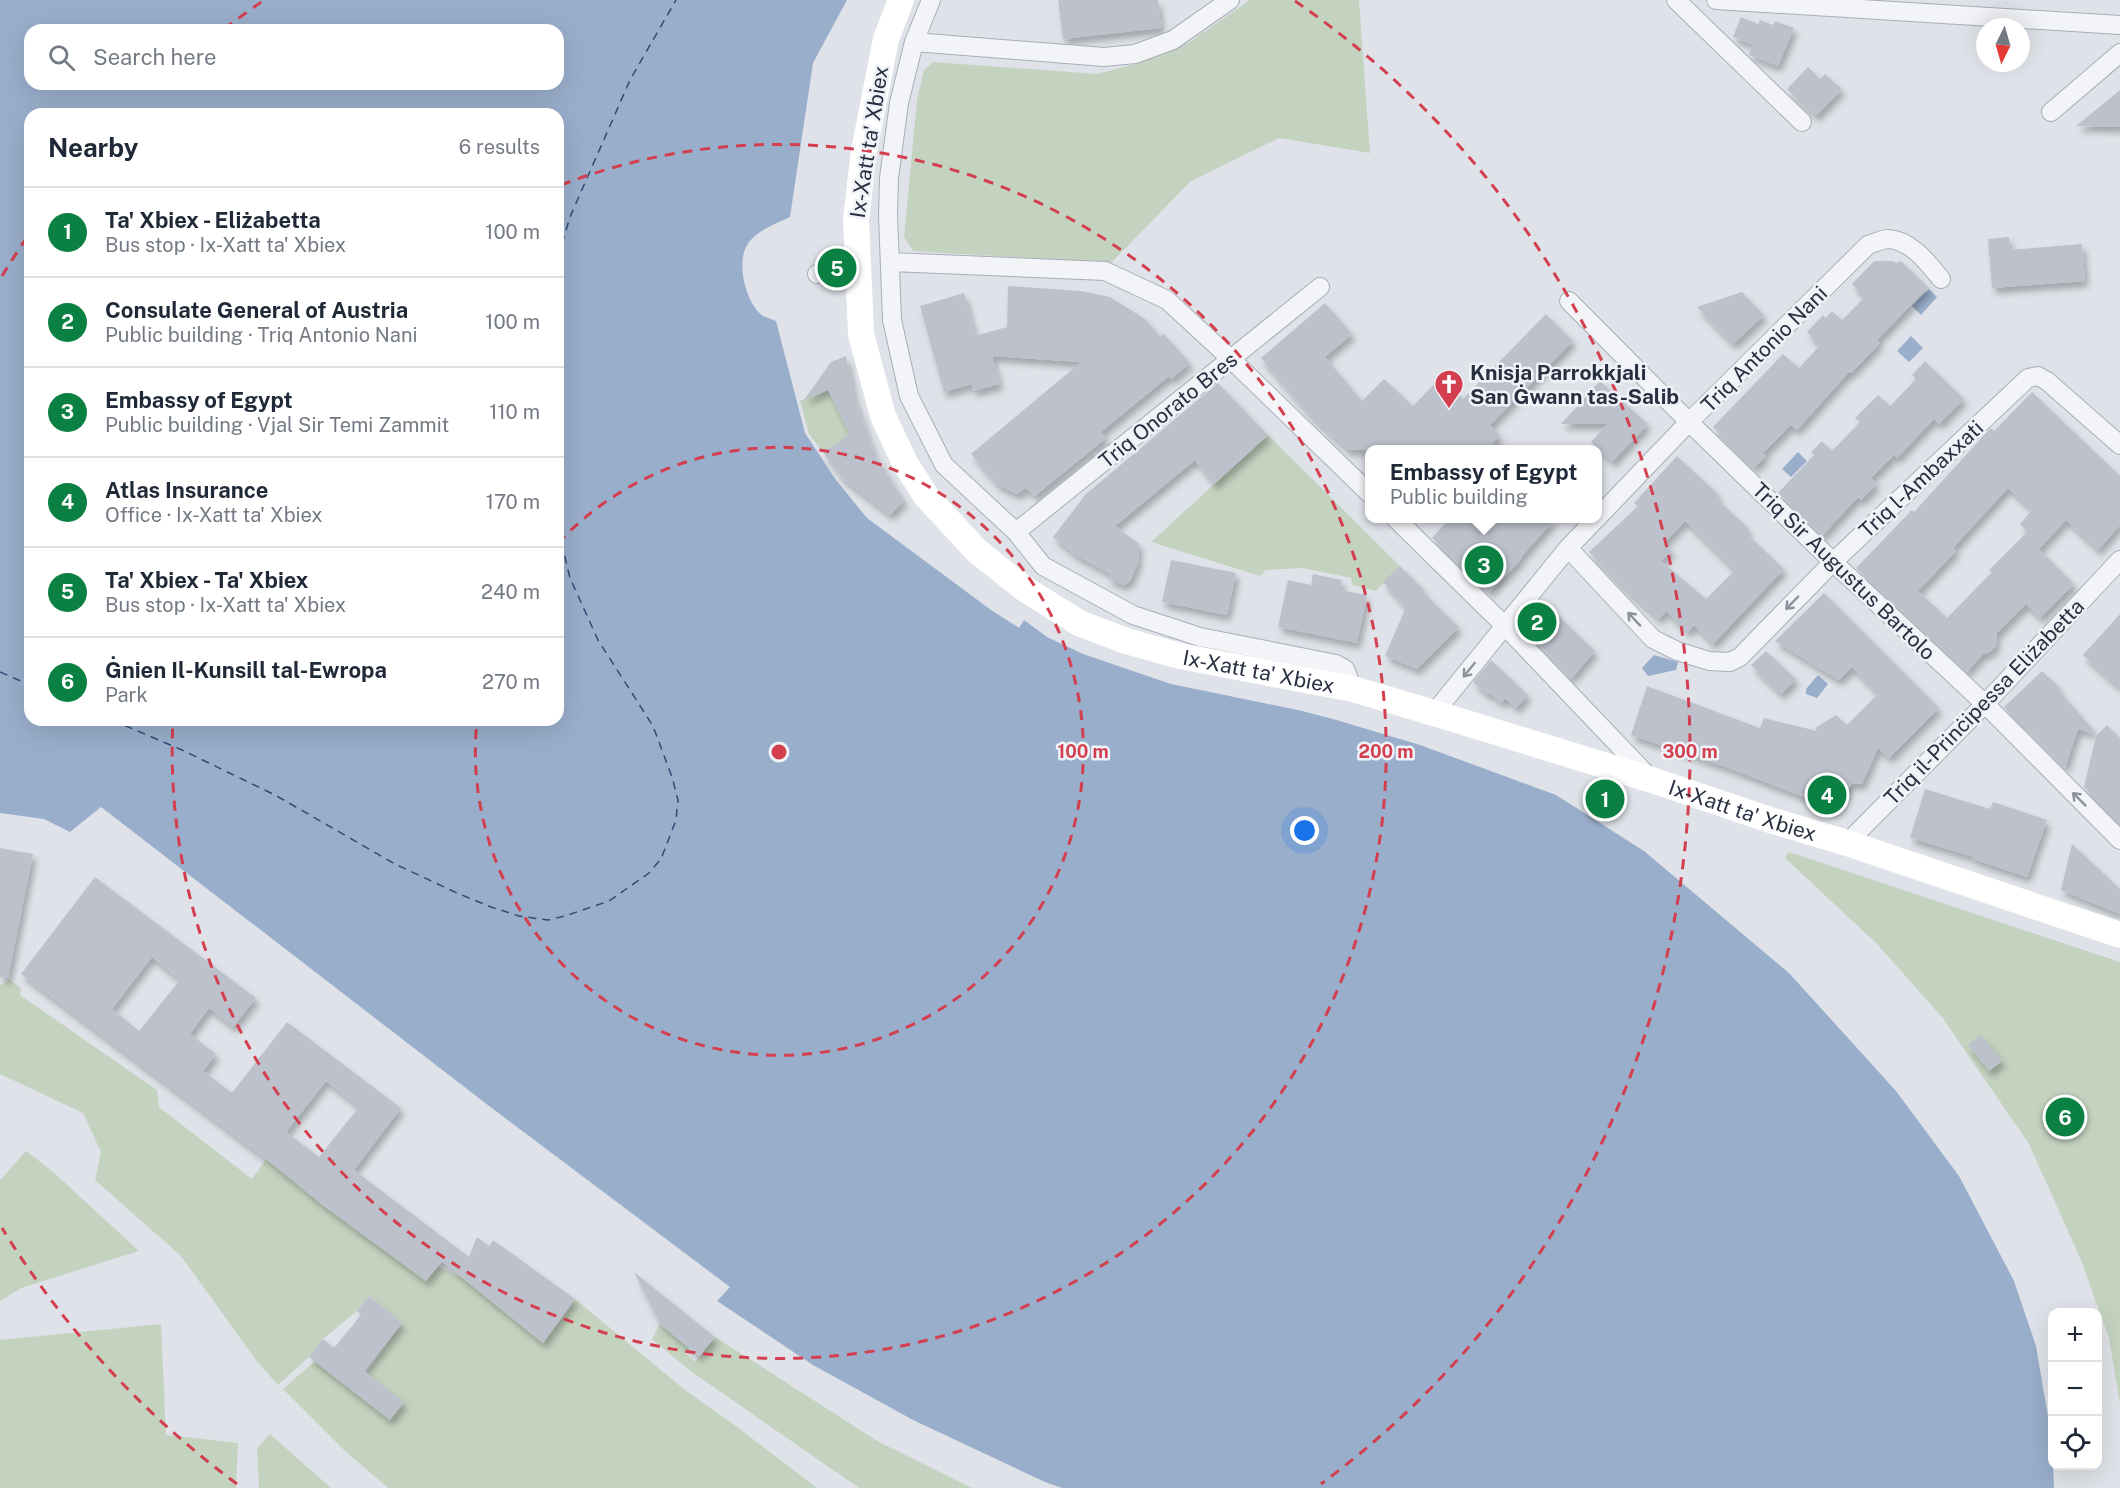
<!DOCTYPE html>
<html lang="en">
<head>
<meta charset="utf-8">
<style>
	:root { --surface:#fff; --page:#f2f2f3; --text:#1f2937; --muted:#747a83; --line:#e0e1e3; --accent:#0b8043 }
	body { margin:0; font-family:"Public Sans",sans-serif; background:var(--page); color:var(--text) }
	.controls { position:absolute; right:18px; bottom:18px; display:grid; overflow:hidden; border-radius:12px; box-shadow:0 6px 24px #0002 }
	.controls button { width:54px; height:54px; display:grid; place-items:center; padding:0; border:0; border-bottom:2px solid var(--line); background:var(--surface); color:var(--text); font:30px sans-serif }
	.compass { position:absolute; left:1976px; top:18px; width:54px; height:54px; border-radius:50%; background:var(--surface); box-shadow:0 6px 24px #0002; rotate:185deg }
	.you { position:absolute; left:1305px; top:831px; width:21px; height:21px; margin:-15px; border:4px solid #fff; border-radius:50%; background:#1a73e8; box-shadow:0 0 0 9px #1a73e833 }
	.badge { display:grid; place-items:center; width:39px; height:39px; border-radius:50%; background:var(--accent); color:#fff; font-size:20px; font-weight:700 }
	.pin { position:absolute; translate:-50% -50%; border:3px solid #fff; box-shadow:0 2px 6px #0006 }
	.popup { position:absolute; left:1365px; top:445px; width:237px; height:78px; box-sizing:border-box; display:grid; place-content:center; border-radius:12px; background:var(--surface); filter:drop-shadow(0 2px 4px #0005); font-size:20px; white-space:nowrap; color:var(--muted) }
	.popup b { font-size:22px; color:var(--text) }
	.popup::after { content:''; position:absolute; left:50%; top:100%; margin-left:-12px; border:12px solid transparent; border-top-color:var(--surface) }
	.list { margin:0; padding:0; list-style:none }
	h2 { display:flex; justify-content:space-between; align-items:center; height:78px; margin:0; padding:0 24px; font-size:26px }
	h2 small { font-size:20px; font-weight:400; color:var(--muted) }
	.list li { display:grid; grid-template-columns:39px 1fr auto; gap:18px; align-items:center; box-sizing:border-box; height:90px; padding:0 24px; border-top:2px solid var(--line) }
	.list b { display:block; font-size:22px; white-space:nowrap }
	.list p { margin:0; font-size:20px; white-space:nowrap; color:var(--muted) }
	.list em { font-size:20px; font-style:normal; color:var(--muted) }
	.icon { flex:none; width:33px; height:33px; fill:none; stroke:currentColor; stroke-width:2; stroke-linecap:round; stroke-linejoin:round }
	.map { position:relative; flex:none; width:2120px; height:1488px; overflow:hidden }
	.search { position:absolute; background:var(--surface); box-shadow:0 6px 24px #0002; left:24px; top:24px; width:540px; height:66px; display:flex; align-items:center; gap:15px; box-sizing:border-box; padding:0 21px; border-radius:18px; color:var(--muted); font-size:22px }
	.panel { position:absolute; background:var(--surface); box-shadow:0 6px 24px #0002; left:24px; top:108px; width:540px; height:618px; border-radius:18px }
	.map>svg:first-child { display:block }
	.green { fill:#c4d3c0 }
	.water { fill:#99aecb; fill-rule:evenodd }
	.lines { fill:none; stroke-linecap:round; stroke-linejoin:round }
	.ferry { stroke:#304c76; stroke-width:1.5; stroke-dasharray:8 6; stroke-linecap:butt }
	.building { fill:#bcc1cc; fill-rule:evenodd; filter:url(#shadow) }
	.street-casing { stroke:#a8adb7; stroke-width:20 }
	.street { stroke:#f2f4f7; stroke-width:18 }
	.secondary { stroke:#fff; stroke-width:26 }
	.oneway { stroke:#8c929c }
	.ring { fill:none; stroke:#d33f4e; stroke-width:3; stroke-dasharray:10 8 }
	.labels { text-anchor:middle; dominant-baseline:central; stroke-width:5; stroke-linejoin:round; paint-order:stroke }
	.street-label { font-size:21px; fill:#272f41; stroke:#eff2f6 }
	.poi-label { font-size:21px; font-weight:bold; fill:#272f41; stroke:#eff2f6; text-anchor:start }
	.centre { fill:#d33f4e; stroke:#eff2f6; stroke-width:3 }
	.ring-label { font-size:18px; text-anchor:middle; font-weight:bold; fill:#d33f4e; stroke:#eff2f6; stroke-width:5; stroke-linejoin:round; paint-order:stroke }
</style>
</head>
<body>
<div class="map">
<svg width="2120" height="1488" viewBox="0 0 2120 1488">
	<defs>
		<filter id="shadow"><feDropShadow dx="3.5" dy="6" stdDeviation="3" flood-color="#0004"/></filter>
	</defs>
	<rect width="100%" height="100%" fill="#dfe3e9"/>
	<path class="green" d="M1250 0H1359L1370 153 1279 138 1191 181 1111 263 913 251 904 237 917 100 924 70 933 62 1097 74 1135 64 1188 43Z
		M827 387 850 434 823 452 809 434 800 401 820 393Z
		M1268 435 1400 566 1376 591 1352 585 1351 578 1303 568 1266 570 1260 576 1151 542Z
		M1789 852 2120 962V1404L2109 1338 2081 1260 2029 1144 1942 1017 1877 944 1785 858Z
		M10 980 21 988 20 995 157 1090 159 1107 252 1179 266 1159 324 1206 426 1280 438 1266 461 1277 543 1343 575 1299 685 1390 736 1426 817 1488H388L345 1451 283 1389 315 1361 366 1373 402 1323 369 1296 357 1311 323 1339 309 1357 278 1385 256 1360 181 1256 95 1180 101 1152 83 1113 0 1074V985Z
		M26 1151 51 1170 139 1251 21 1288 0 1301V1180Z
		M161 1324 166 1435 238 1443 236 1488H0V1340Z
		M660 1324 689 1348 685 1353 695 1362 715 1337 879 1442 972 1488H859L689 1370 652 1339Z
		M270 1434 331 1488H259L257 1448Z"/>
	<path class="water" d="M0 0H847L813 63 790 217C775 224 760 229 749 242 735 260 745 303 763 316 767 318 772 319 776 321L805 433 836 480 867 518 991 610 1019 628 1024 620 1047 637 1083 654 1171 684 1298 710 1333 719 1420 745 1556 795 1644 851 1789 973 1896 1091 1959 1176 2014 1281 2036 1346 2052 1440 2054 1488H1062L1045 1482 913 1420 813 1365 717 1301 730 1287 493 1109 101 807 70 832 44 819 0 813ZM30 30H558V84H30ZM30 114H558V720H30Z
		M1929 289 1937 297 1921 315 1912 306Z
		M1911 336 1923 348 1909 362 1897 351Z
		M1798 452 1807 461 1791 477 1782 469Z
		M1654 655 1678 662 1676 670 1648 676 1642 668Z
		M1818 675 1828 684 1817 698 1806 694V689Z"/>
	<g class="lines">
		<path class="ferry" d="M558 257 570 217 630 80 676 0
			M0 672 30 685
			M112 720 182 750 275 795 395 864 457 893 491 907 519 916 548 920 565 916 609 901 649 873 661 859 676 820 678 800 672 777 653 726 598 640 570 578 558 528"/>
	</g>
	<path class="building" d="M1058 0H1158L1161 28 1063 39Z
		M1741 17 1758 24 1760 20 1773 25 1775 21 1794 28 1778 66 1749 55 1753 45 1733 37Z
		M1808 67 1820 79 1825 74 1842 89 1816 116 1787 89Z
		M2120 90V127L2076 126Z
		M2009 237 2010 250 2082 244 2085 281 1992 288 1988 239Z
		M1874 261H1893L1897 263 1901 261 1928 287 1877 340 1880 343 1851 373 1849 372 1797 430 1791 425 1763 453 1766 456 1754 468 1713 427 1783 354 1799 368 1820 345 1807 332 1823 315 1826 318 1832 311 1842 320 1865 297 1852 284Z
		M1008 286 1081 291 1110 297 1145 319 1160 336 1164 334 1190 363 1171 379 1169 376 1101 432 1106 438 1035 496 1026 488 1017 494 997 484 971 454 1081 362 992 356 1000 384 973 391 972 384 944 392 920 306 964 293 975 336 1007 327Z
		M1742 292 1764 315 1733 344 1697 307Z
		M1325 303 1352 334 1325 357 1362 401 1384 379 1413 406 1441 377 1463 399 1546 314 1573 341 1490 425 1500 435 1486 450H1348L1311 416 1261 358Z
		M846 356 854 396 874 453 904 501 890 515 842 478 823 452 850 434 828 390 804 400 831 362Z
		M1925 361 1964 399 1939 424 1934 419 1897 458 1894 455 1871 478 1877 484 1861 500 1858 497 1822 536 1778 493 1814 455 1811 452 1822 441 1832 451 1860 422 1855 418 1878 395 1890 406 1916 379 1912 375Z
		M1600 381 1648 424 1612 462 1591 442 1607 424H1561Z
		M1218 383 1268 435 1214 484 1195 460 1115 526 1139 544 1138 563 1130 581 1124 585 1109 579 1110 574 1074 554 1053 537 1086 494Z
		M2032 392 2120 476V525L2098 550 2066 520 2039 549 2074 584 2040 618 2026 604 1996 634 1997 645 1990 652 1983 654 1967 672 1856 568 1912 510 1914 512 1985 434 1991 428 1994 431ZM2008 488 2032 510 2020 524 2028 531 1989 570 1992 572 1947 618 1918 591 1956 551 1953 548Z
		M1677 456 1719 495 1716 498 1749 529 1746 533 1784 569 1713 644 1694 625 1688 632 1666 611 1659 619 1628 592 1589 552 1638 506 1634 503ZM1685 521 1735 570 1706 599 1661 561 1672 551 1664 543Z
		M1449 519H1555L1521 557 1522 558 1490 592 1432 538Z
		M1171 560 1236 573 1227 615 1162 602Z
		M1400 566 1425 591 1424 593 1459 627 1417 669 1385 656 1406 607 1383 582Z
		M1313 574 1342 580 1340 590 1367 595 1357 643 1278 627 1288 580 1311 585Z
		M1824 593 1939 708 1889 758 1878 748 1862 784 1852 783 1835 809 1729 768 1631 735 1647 686 1760 728 1764 718 1817 731 1815 728 1836 715 1847 725 1878 694 1852 667 1839 680 1775 641Z
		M1541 599 1595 651 1571 679 1520 625Z
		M2120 614V688L2083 655Z
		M1766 651 1796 679 1781 694 1751 665Z
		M1491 660 1528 695 1516 708 1505 698 1501 703 1490 693 1488 695 1473 682Z
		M2042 671 2061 689 2059 691 2097 734 2078 729 2065 768 2024 725 2023 726 2004 707Z
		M2107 725 2120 738V823L2084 787 2096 736Z
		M1925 789 1990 809 1993 802 2047 820 2027 877 1973 859 1974 857 1910 838Z
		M2072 844 2120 889V914L2061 890Z
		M0 848 33 854 8 978 0 977Z
		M95 877 256 998 233 1027 209 1008 190 1034 216 1054 203 1071 232 1093 287 1022 401 1108 354 1170 469 1257 477 1237 489 1246 493 1240 575 1299 543 1343 442 1261 426 1281 324 1206 266 1159 21 974ZM152 957 180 980 139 1031 112 1009ZM326 1081 359 1107 319 1157 286 1132Z
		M1981 1035 2002 1061 1989 1071 1968 1045Z
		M634 1272 715 1337 699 1356 660 1324Z
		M369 1296 402 1323 364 1371 404 1402 390 1420 309 1357 323 1339 334 1348 361 1315 357 1311Z"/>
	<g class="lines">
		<g class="street-casing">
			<path id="street" d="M931 0 914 42 899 103 889 178 888 215 892 320 909 396 944 465 1016 532 1043 566 1133 615 1200 637 1336 664 1345 669 1353 689
				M1676 0 1802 122
				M1716 0 2120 25
				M914 42 1104 57 1135 54 1173 40 1230 0
				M2051 112 2120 53
				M891 262 1105 271 1167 300 1232 360 1370 494
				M817 274 842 268 858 277
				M1569 301 1689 422 1833 562 1985 704 2120 840
				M1598 517 1689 422 1868 245C1874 243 1881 240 1887 239 1910 239 1928 263 1941 279
				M1395 518 1505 626 1650 778
				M1016 532 1320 287
				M1568 548 1653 639 1677 651 1709 661 1730 662 1740 657 1833 562 2028 378 2038 376 2047 381 2120 445
				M1434 713 1568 548 1597 518
				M1847 843 1985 704 2120 560"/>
		</g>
		<use href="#street" class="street"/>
		<path class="secondary" id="s1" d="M901 0 886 39 864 151 856 219 861 334 883 416 905 463 926 496 977 551 1025 589 1079 623 1126 641 1180 656 1353 689 1434 713 1652 780 1770 820 1847 843 2120 935"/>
	</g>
	<defs><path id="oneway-shaft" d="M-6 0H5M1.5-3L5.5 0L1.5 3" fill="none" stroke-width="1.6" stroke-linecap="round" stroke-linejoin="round" transform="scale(1.5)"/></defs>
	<g class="oneway">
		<use href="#oneway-shaft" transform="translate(1792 603) rotate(134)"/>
		<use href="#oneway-shaft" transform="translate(1634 619) rotate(-133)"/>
		<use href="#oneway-shaft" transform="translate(1469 670) rotate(129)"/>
		<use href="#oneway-shaft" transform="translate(2079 799) rotate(-135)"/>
	</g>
	<g class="ring">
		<path d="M558 543A304 304 0 1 1 477 720"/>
		<path d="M561 185A607 607 0 1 1 173 720"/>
		<path d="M237 1484A911 911 0 0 1 2 1228M2 276A911 911 0 0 1 28 236M224 29A911 911 0 0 1 263 1M1295 1A911 911 0 0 1 1321 1484"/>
	</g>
	<defs>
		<g id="church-pin" transform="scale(1.5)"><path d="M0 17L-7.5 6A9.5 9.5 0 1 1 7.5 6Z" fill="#d33f4e" stroke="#eff2f6"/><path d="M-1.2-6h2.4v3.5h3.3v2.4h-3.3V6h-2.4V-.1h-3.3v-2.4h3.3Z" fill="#fff"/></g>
	</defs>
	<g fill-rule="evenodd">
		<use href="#church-pin" x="1449" y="384"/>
	</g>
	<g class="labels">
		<g class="street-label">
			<text transform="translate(869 142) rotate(-81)">Ix-Xatt ta' Xbiex</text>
			<text transform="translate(1764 349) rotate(-45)">Triq Antonio Nani</text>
			<text transform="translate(1168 410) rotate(-39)">Triq Onorato Bres</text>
			<text transform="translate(1921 479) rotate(-43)">Triq l-Ambaxxati</text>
			<text transform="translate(1844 571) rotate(44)">Triq Sir Augustus Bartolo</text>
			<text stroke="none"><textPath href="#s1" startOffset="902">Ix-Xatt ta' Xbiex</textPath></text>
			<text transform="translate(1984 702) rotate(-46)">Triq il-Prinċipessa Eliżabetta</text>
			<text stroke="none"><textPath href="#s1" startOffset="1406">Ix-Xatt ta' Xbiex</textPath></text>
		</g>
		<g class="poi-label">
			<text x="1470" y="372">Knisja Parrokkjali<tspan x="1470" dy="24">San Ġwann tas-Salib</tspan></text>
		</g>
	</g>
	<circle cx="779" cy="752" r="9" class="centre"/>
	<g class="ring-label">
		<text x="1083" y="758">100 m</text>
		<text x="1386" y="758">200 m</text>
		<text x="1690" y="758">300 m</text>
	</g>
</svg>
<div class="controls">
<button>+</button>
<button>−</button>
<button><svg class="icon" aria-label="locate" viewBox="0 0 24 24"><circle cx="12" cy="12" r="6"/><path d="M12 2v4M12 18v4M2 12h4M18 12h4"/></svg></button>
</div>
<svg class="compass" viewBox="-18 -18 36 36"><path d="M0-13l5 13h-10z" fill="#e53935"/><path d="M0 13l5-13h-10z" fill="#747a83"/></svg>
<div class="you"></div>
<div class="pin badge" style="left:1605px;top:799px">1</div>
<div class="pin badge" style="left:1537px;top:622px">2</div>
<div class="pin badge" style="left:1484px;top:565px">3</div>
<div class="popup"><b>Embassy of Egypt</b>Public building</div>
<div class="pin badge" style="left:1827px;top:795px">4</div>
<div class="pin badge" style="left:837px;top:268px">5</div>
<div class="pin badge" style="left:2065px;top:1117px">6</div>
<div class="search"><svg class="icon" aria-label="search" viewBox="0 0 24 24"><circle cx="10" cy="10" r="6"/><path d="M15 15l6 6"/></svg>Search here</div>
<section class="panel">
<h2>Nearby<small>6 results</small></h2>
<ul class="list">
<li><span class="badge">1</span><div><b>Ta' Xbiex - Eliżabetta</b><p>Bus stop · Ix-Xatt ta' Xbiex</p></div><em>100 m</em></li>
<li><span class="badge">2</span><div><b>Consulate General of Austria</b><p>Public building · Triq Antonio Nani</p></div><em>100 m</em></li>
<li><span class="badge">3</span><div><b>Embassy of Egypt</b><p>Public building · Vjal Sir Temi Zammit</p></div><em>110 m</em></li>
<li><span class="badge">4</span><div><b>Atlas Insurance</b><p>Office · Ix-Xatt ta' Xbiex</p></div><em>170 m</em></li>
<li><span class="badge">5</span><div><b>Ta' Xbiex - Ta' Xbiex</b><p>Bus stop · Ix-Xatt ta' Xbiex</p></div><em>240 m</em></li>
<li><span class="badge">6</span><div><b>Ġnien Il-Kunsill tal-Ewropa</b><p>Park</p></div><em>270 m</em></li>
</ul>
</section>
</div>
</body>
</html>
